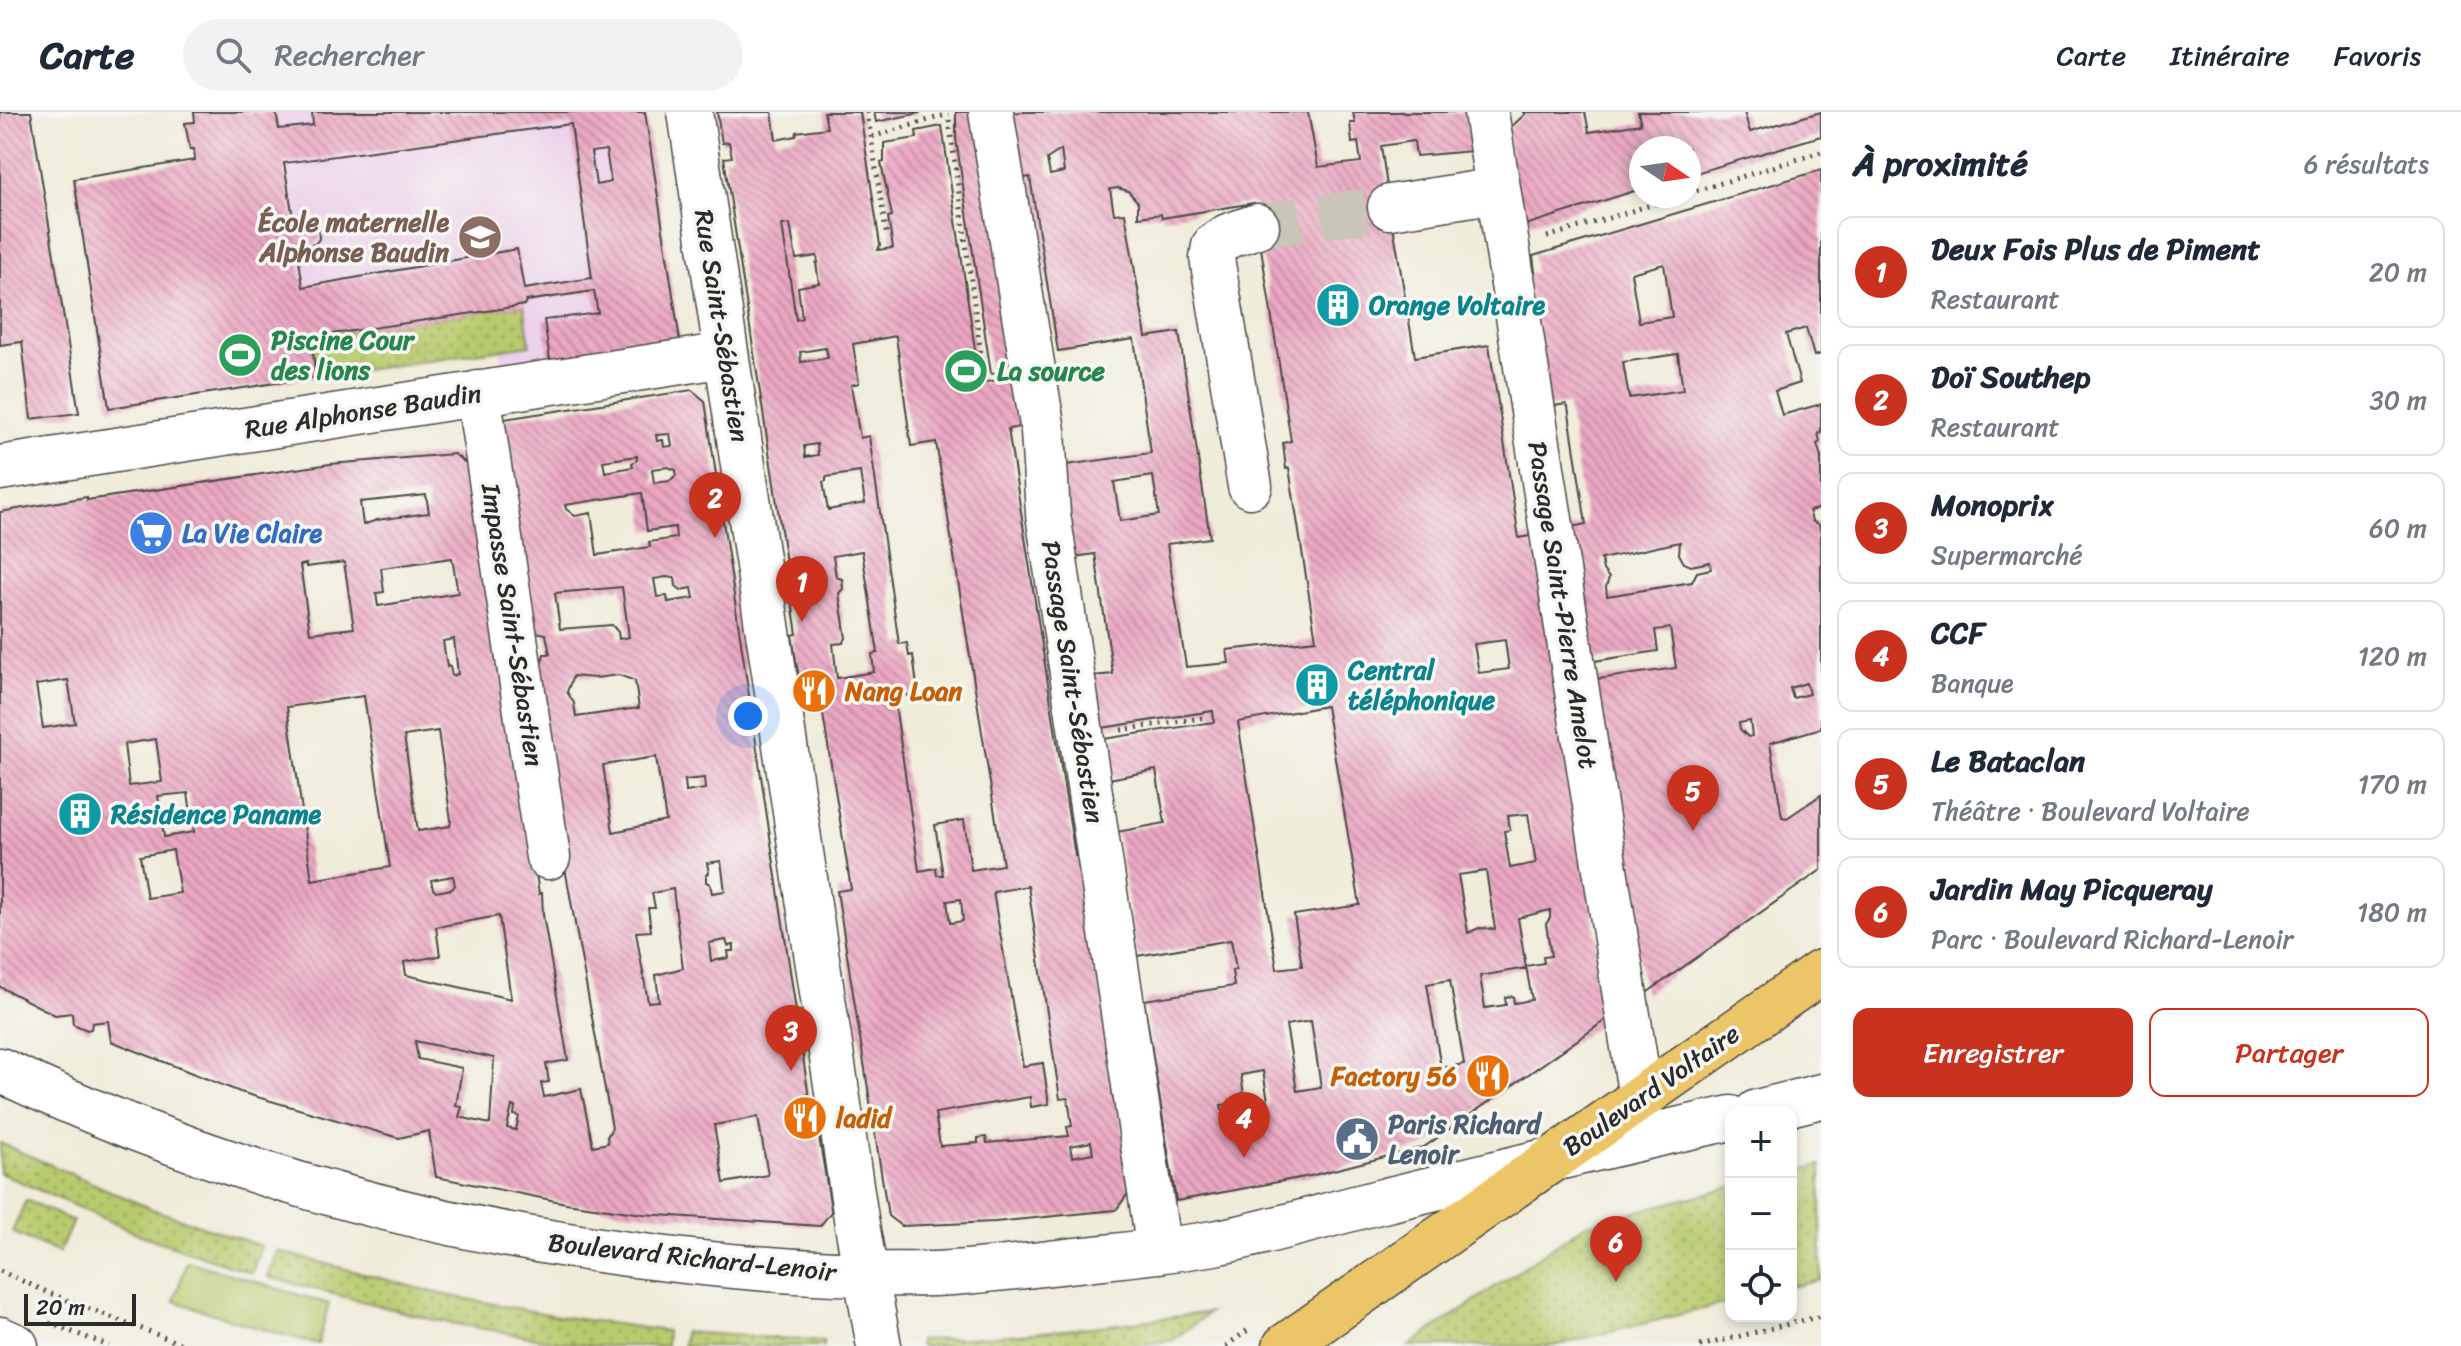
<!DOCTYPE html>
<html lang="fr">
<head>
<meta charset="utf-8">
<style>
	:root { --surface:#fff; --page:#f2f2f3; --text:#1f2937; --muted:#747a83; --line:#e0e1e3; --accent:#c8321e }
	body { margin:0; font-family:Sriracha,sans-serif; background:var(--page); color:var(--text) }
	.controls { position:absolute; right:24px; bottom:24px; display:grid; overflow:hidden; border-radius:16px; box-shadow:0 4px 12px #0003 }
	.controls button { width:72px; height:72px; display:grid; place-items:center; padding:0; border:0; border-bottom:2px solid var(--line); background:var(--surface); color:var(--text); font:40px sans-serif }
	.compass { position:absolute; left:1629px; top:24px; width:72px; height:72px; border-radius:50%; background:var(--surface); box-shadow:0 4px 12px #0003; rotate:103deg }
	.scale { position:absolute; left:24px; bottom:20px; width:112px; box-sizing:border-box; padding-left:8px; border:4px solid #2b2b2b; border-top:0; font-size:22px; line-height:28px; white-space:nowrap; color:#2b2b2b; -webkit-text-stroke:6px #f6f6f2; paint-order:stroke }
	.you { position:absolute; left:748px; top:604px; width:28px; height:28px; margin:-20px; border:6px solid #fff; border-radius:50%; background:#1a73e8; box-shadow:0 0 0 12px #1a73e833 }
	.badge { display:grid; place-items:center; width:52px; height:52px; border-radius:50%; background:var(--accent); color:#fff; font-size:26px; font-weight:700 }
	.pin { position:absolute; translate:-50% -66px; filter:drop-shadow(0 2px 4px #0008) }
	.pin::after { content:''; position:absolute; top:42px; width:28px; height:24px; background:inherit; clip-path:polygon(0 0,100% 0,50% 100%) }
	.list { margin:0; padding:0; list-style:none }
	h2 { display:flex; justify-content:space-between; align-items:center; height:104px; margin:0; padding:0 32px; font-size:34px }
	h2 small { font-size:26px; font-weight:400; color:var(--muted) }
	.list li { display:grid; grid-template-columns:52px 1fr auto; gap:24px; align-items:center; box-sizing:border-box; height:112px; margin:0 16px 16px; padding:0 16px; border:2px solid var(--line); border-radius:16px }
	.list b { display:block; font-size:30px; white-space:nowrap }
	.list p { margin:0; font-size:26px; white-space:nowrap; color:var(--muted) }
	.list em { font-size:26px; font-style:normal; color:var(--muted) }
	.actions { display:flex; gap:16px; padding:24px 32px }
	.actions a { flex:1; padding:18px 0; border:2px solid var(--accent); border-radius:16px; text-align:center; font-size:28px; color:var(--accent) }
	.actions .main { background:var(--accent); color:#fff }
	.icon { flex:none; width:44px; height:44px; fill:none; stroke:currentColor; stroke-width:2; stroke-linecap:round; stroke-linejoin:round }
	.map { position:relative; flex:none; width:1821px; height:1234px; overflow:hidden }
	header { display:flex; align-items:center; gap:48px; box-sizing:border-box; height:112px; padding:0 40px; background:var(--surface); border-bottom:2px solid var(--line) }
	header strong { font-size:38px }
	nav { display:flex; gap:44px; margin-inline-start:auto; font-size:28px }
	.search { width:560px; height:72px; background:var(--page); display:flex; align-items:center; gap:20px; box-sizing:border-box; padding:0 28px; border-radius:44px; color:var(--muted); font-size:30px }
	main { display:flex }
	aside { flex:1; background:var(--surface) }
	.map>svg:first-child { display:block }
	.built { fill:#ecd1ea }
	.grass { fill:#b8ca6d; stroke:#727a4c; stroke-width:2 }
	.park { fill:url(#park-dots); stroke:#727a4c; stroke-width:2 }
	.building { fill:url(#building-back-hatch); fill-rule:evenodd }
	.lines { fill:none; stroke-linecap:round; stroke-linejoin:round }
	.minor-tunnel { stroke:#c9c5b7; stroke-width:44; stroke-dasharray:44 22; stroke-linecap:butt }
	.minor-casing { stroke:#494845; stroke-width:47 }
	.major-casing { stroke:#494845; stroke-width:47 }
	.path { stroke:#494845; stroke-width:5; stroke-dasharray:2 6; stroke-linecap:butt }
	.minor { stroke:#fff; stroke-width:44 }
	.major { stroke:#edc569; stroke-width:44 }
	.labels { text-anchor:middle; dominant-baseline:central; stroke-width:7; stroke-linejoin:round; paint-order:stroke }
	.education-label { font-size:26px; font-weight:bold; fill:#785e54; stroke:#f6f6f2; text-anchor:end }
	.culture-label { font-size:26px; font-weight:bold; fill:#0d838f; stroke:#f6f6f2; text-anchor:start }
	.street-label { font-size:26px; fill:#2b2b2b; stroke:#f6f6f2 }
	.leisure-label { font-size:26px; font-weight:bold; fill:#27864d; stroke:#f6f6f2; text-anchor:start }
	.shop-label { font-size:26px; font-weight:bold; fill:#366cbe; stroke:#f6f6f2; text-anchor:start }
	.food-label { font-size:26px; font-weight:bold; fill:#c56008; stroke:#f6f6f2; text-anchor:start }
	.service-label { font-size:26px; font-weight:bold; fill:#4e5e75; stroke:#f6f6f2; text-anchor:start }
</style>
</head>
<body>
<header>
<strong>Carte</strong>
<div class="search"><svg class="icon" aria-label="search" viewBox="0 0 24 24"><circle cx="10" cy="10" r="6"/><path d="M15 15l6 6"/></svg>Rechercher</div>
<nav><a>Carte</a><a>Itinéraire</a><a>Favoris</a></nav>
</header>
<main>
<div class="map">
<svg width="1821" height="1234" viewBox="0 0 1821 1234">
	<defs>
		<pattern id="park-dots" width="8" height="8" patternUnits="userSpaceOnUse" patternTransform="scale(2)"><rect width="8" height="8" fill="#b8ca6d"/><path d="M2 2h.1M6 6h.1" fill="none" stroke="#96a45a" stroke-width="1.8" stroke-linecap="round"/></pattern>
		<pattern id="building-back-hatch" width="6" height="6" patternUnits="userSpaceOnUse" patternTransform="scale(2)"><rect width="6" height="6" fill="#eba7c2"/><path d="M-1 5l2 2M0 0l6 6M5-1l2 2" fill="none" stroke="#bf889e"/></pattern>
	</defs>
	<rect width="100%" height="100%" fill="#f6f6f2"/>
	<filter id="ink" filterUnits="userSpaceOnUse"><feTurbulence type="fractalNoise" baseFrequency=".0125" numOctaves="2"/><feDisplacementMap in="SourceGraphic" scale="16" xChannelSelector="R" yChannelSelector="G"/><feConvolveMatrix kernelMatrix="1 2 1 2 8 2 1 2 1" color-interpolation-filters="sRGB"/></filter>
	<filter id="wash" filterUnits="userSpaceOnUse"><feTurbulence type="fractalNoise" baseFrequency=".006" numOctaves="4" result="noise"/><feDisplacementMap in="SourceGraphic" scale="32" xChannelSelector="R" yChannelSelector="G"/><feGaussianBlur stdDeviation="1.8" result="paint"/><feColorMatrix in="noise" values="0 0 0 0 0 0 0 0 0 0 0 0 0 0 0 0 0 1.4 0 .05"/><feComposite in="paint" operator="in"/></filter>
	<g filter="url(#wash)">
		<rect width="100%" height="100%" fill="#f0ecda"/>
		<path class="built" d="M277 0H645L680 229 550 248 503 258 494 198 311 225Z"/>
		<path class="grass" d="M187 1149 329 1192 318 1232 254 1215 174 1189Z"/>
		<path class="park" d="M524 193 530 233 316 265 311 225Z
			M0 1031 152 1097 261 1134 252 1161 143 1124 0 1061Z
			M1821 1053V1168L1791 1175V1060Z
			M1731 1075V1190L1554 1234H1409L1586 1112Z
			M26 1088 73 1109 59 1141 12 1120Z
			M277 1139 441 1182 558 1204 667 1219 666 1234H592L553 1229 434 1208 268 1165Z
			M1210 1200 1173 1228 1130 1234H919V1228C1017 1225 1113 1213 1210 1200Z
			M684 1220 823 1229V1234H683Z"/>
		<g id="blocks">
			<path class="building" d="M0 0H31L79 301 31 307 22 230 0 233Z
				M194 0H276L279 17 313 13 312 0H645L680 229 550 248 544 208 598 201 594 179 526 189 524 193 494 198 311 225 316 265 109 296 74 67 195 48 194 37H190L185 11 195 10ZM571 12 592 166 524 177 517 137 303 175 297 135 315 132 319 127 318 114 308 110 294 112 284 51ZM606 38 611 70 596 73 591 40Z
				M717 0H772L776 28 796 24 797 20 827 16 824 0H860L880 133 878 138 893 136 888 105 892 104 881 51 884 50V31L917 26 916 19 942 14 980 271 1016 265 1015 259 991 262 956 27V0H981L1031 313 1008 317 1075 744 1081 743 1132 1076 1116 1098 995 1110 901 1114 888 1104 837 779 851 777 822 596 804 599 792 523 797 522 724 46 732 45 729 30 722 31ZM790 112 796 147 817 144 818 151H816L819 171 798 175 802 206 796 208 782 113ZM896 224 911 334 936 330 1003 753 971 758 964 708 935 713 943 763H937L936 756 919 759 894 585 918 582 913 543 909 544 907 531 899 532 869 324 860 326 851 273 859 271 853 232ZM826 236 828 246 801 250 800 240ZM817 332 818 343 805 345 804 334ZM860 360 865 391 828 398 823 370 826 369V365ZM862 439 878 541 872 542 874 560 837 566 833 532 843 531 846 526 839 481 843 477 842 467 836 465 833 444ZM1028 774 1060 987 1068 986 1072 1014 1067 1015 1069 1024 987 1031 986 1025 978 1026V1031L940 1034 935 1001 1030 985 1031 995 1049 992 1043 951 1023 954 993 780ZM961 787 963 809 950 811 947 789ZM1091 1030 1093 1041 1072 1045 1070 1034Z
				M874 0H920V1L876 10Z
				M1021 0H1308L1318 55 1361 50 1358 30 1352 31 1350 11H1355L1353 0H1466L1472 39 1416 44 1414 29 1381 34 1390 95 1415 245 1489 233 1519 426 1535 423 1608 903 1603 910 1424 1035 1310 1064 1176 1089 1144 888 1234 874 1232 858 1236 857 1231 828 1137 844 1117 720 1165 711 1156 658 1109 667 1103 627 1214 610 1213 599 1101 616 1093 564 1113 562 1095 442 1074 445 1059 354 1151 341 1134 227 1058 239 1030 65 1014 68 1004 2ZM1061 38 1064 60 1050 63 1047 47ZM1118 76 1128 79 1138 90V105L1161 102 1162 106 1254 91 1291 329 1283 331 1286 357 1289 356 1316 528 1227 538 1229 551 1186 555 1167 432 1210 426 1179 220 1146 225 1125 101 1114 102 1110 77ZM1153 364 1159 403 1120 409 1114 370ZM1505 528 1509 557 1479 561 1474 532ZM1326 594 1360 793 1294 803 1302 854 1277 857 1238 610ZM1528 702 1536 751 1510 756 1504 719 1510 718 1508 704ZM1486 759 1495 817 1479 816 1468 821 1458 763ZM1550 798V806L1546 812 1551 844 1543 845 1544 851 1526 854 1532 888 1514 891 1513 884 1505 885 1506 893 1485 896 1480 864 1526 856 1518 806ZM1450 868 1464 952 1441 956 1427 872ZM1311 909 1321 975 1297 979 1286 913ZM1263 959 1269 995 1222 998 1221 993 1245 990 1241 963Z
				M1524 0H1585L1589 20 1641 12 1638 0H1744L1750 20 1821 0V24L1689 63V36H1641V77L1519 115 1507 19 1525 2Z
				M1821 58V242L1814 244 1806 216 1786 222 1800 271 1775 279 1782 303 1821 292V320L1818 321 1820 330 1817 332 1821 345V396L1809 399 1812 409 1819 413 1821 420V616L1770 631 1782 705 1787 706 1821 683V758L1645 882 1591 568 1676 556 1670 516 1655 518 1658 539 1588 550 1567 416 1586 412 1568 295 1566 292 1547 295 1526 162 1535 160 1533 144ZM1664 152 1672 205 1639 210 1631 161ZM1678 242 1683 278 1629 286 1623 250ZM1680 430 1679 442 1684 451 1691 454 1710 450 1711 457 1697 460 1692 470 1607 484 1606 475 1609 466 1603 458 1601 447ZM1806 571 1809 582 1793 586 1790 576ZM1750 609 1752 624 1748 625 1740 617 1739 611Z
				M692 278 705 289 808 979 811 995H814L831 1097V1100L820 1114 643 1102 566 1091 436 1065 429 1019 399 1026 240 980 111 929 108 909 92 911 91 917 87 918 73 912 72 901 55 903 0 875V400L87 385V388L330 352 454 342 476 359 539 782 542 781 543 803 568 948 546 952 549 970 541 971 544 985 581 977 593 1034 608 1031 607 1025 612 1016 563 745 537 568 544 542H550L546 522 530 519 504 307ZM670 322 672 334 664 335 663 328 657 329 656 323ZM637 344V348L632 351 633 355 605 360 603 349ZM668 355 676 358V363L670 369 654 371 652 357ZM642 381 647 419 675 415 676 426 649 430 650 435 597 443 591 401 575 404 566 397 565 393ZM426 383 429 401 377 408 363 413 360 390ZM452 446 458 481 378 494 376 481 384 480 381 456ZM344 450 354 516 310 521 300 453 306 452V455ZM666 465 675 466 676 474 681 478 692 476 694 486 668 490 667 484 657 485 654 467ZM622 475 629 525 619 527 618 520 612 513 560 517 555 481ZM454 527 458 562 452 564 450 554 447 555 443 529ZM619 563 635 569 639 596 576 605 574 591 567 580 573 564 595 566ZM68 568 75 611 43 616 36 573ZM364 584 390 755 312 768 287 595ZM438 619 451 708 450 714 418 719 404 624ZM156 627 162 670 129 674 124 632ZM656 645 666 709 613 720 603 653ZM704 666 705 677 686 680 685 668ZM188 681 194 720 164 725 158 684ZM173 738 180 781 147 786 140 744ZM721 749 725 779 712 781 710 772 706 770V763L709 761 707 751ZM453 764 455 773 452 777 436 780 433 777 431 768ZM673 777 683 856 656 863 659 889 648 890 636 820 651 819 648 796H655L652 781ZM499 804 511 887 406 863 404 850 440 844 436 815ZM726 828 728 834 734 833V839H728L729 846 711 849 709 831ZM415 929 494 946 490 1012 459 1005 462 995 456 994 462 956 418 947ZM512 994 515 995 514 1003 519 1004 516 1018 507 1016ZM758 1005 768 1063 724 1071 714 1013Z"/>
		</g>
	</g>
	<g filter="url(#ink)">
		<use href="#blocks" fill-opacity="0" stroke="#494845" stroke-width="2"/>
		<g class="lines">
			<path class="minor-tunnel" d="M1257 114 1390 95"/>
			<g class="minor-casing">
				<path id="minor" d="M690 0 857 1113 879 1234
					M991 0 1043 319 1048 402 1159 1139
					M1486 0 1641 986
					M1390 95 1498 78
					M478 281 548 745
					M0 356 726 243
					M1250 374 1212 146 1214 134 1228 124 1257 114
					M0 958C210 1058 437 1120 667 1147 757 1158 845 1164 935 1162 985 1160 1036 1152 1086 1147 1130 1142 1175 1138 1219 1130 1274 1119 1329 1102 1383 1089 1499 1060 1614 1031 1731 1006
					M1757 1000 1821 984
					M0 1227 16 1234"/>
			</g>
			<g class="major-casing">
				<path id="major" d="M1285 1234 1821 860"/>
			</g>
			<path class="path" d="M867 0 887 126
				M949 8 984 264
				M872 25 949 2
				M1689 81 1821 40
				M1547 125 1680 84
				M1121 618 1208 605
				M0 1159 56 1184 187 1234
				M49 1211 109 1234
				M1226 1234 1248 1218
				M1700 1234 1821 1204"/>
			<use href="#minor" class="minor"/>
			<use href="#major" class="major"/>
		</g>
	</g>
	<defs>
		<g id="school-disc" transform="scale(2.3)"><circle r="9.5" fill="#8d6e63" stroke="#f6f6f2"/><path d="M0-5L7-2L0 1L-7-2ZM-4 1L0 2.5L4 1V4Q0 6-4 4Z" fill="#fff"/></g>
		<g id="building-disc" transform="scale(2.3)"><circle r="9.5" fill="#0f9aa8" stroke="#f6f6f2"/><path d="M-4-6H4V6H1V3H-1V6H-4ZM-2.5-4.3h1.7v1.8h-1.7ZM.8-4.3h1.7v1.8H.8ZM-2.5-1h1.7V.8h-1.7ZM.8-1h1.7V.8H.8Z" fill="#fff"/></g>
		<g id="stadium-disc" transform="scale(2.3)"><circle r="9.5" fill="#2e9e5b" stroke="#f6f6f2"/><path d="M0-5a6.5 5 0 1 0 0 10a6.5 5 0 1 0 0-10ZM-3.5-1.8h7v3.6h-7Z" fill="#fff"/></g>
		<g id="supermarket-disc" transform="scale(2.3)"><circle r="9.5" fill="#3f7fe0" stroke="#f6f6f2"/><path d="M-6-5.5h2.5l.6 2H6L4.5 2H-2.5L-4.4-4H-6ZM-1.5 3.2a1.3 1.3 0 1 0 .1 0ZM3 3.2a1.3 1.3 0 1 0 .1 0Z" fill="#fff"/></g>
		<g id="restaurant-disc" transform="scale(2.3)"><circle r="9.5" fill="#e8710a" stroke="#f6f6f2"/><path d="M-5-6h1v4h1v-4h1v4h1v-4h1v5L-1.5 .5V6h-2V.5L-5-1ZM5-6V6H3V1.5H1.5Q1.5-4 5-6Z" fill="#fff"/></g>
		<g id="civic-disc" transform="scale(2.3)"><circle r="9.5" fill="#5c6f8a" stroke="#f6f6f2"/><path d="M-.6-6.5H3V-4.5H.6V-3L4-1V1h2V6H-6V1h2V-1L-.6-3ZM-1.2 2.5V6h2.4V2.5Z" fill="#fff"/></g>
	</defs>
	<g fill-rule="evenodd">
		<use href="#school-disc" x="480" y="125"/>
		<use href="#building-disc" x="1338" y="193"/>
		<use href="#stadium-disc" x="240" y="243"/>
		<use href="#stadium-disc" x="966" y="259"/>
		<use href="#supermarket-disc" x="151" y="421"/>
		<use href="#building-disc" x="1317" y="573"/>
		<use href="#restaurant-disc" x="814" y="579"/>
		<use href="#building-disc" x="80" y="702"/>
		<use href="#restaurant-disc" x="1488" y="964"/>
		<use href="#restaurant-disc" x="805" y="1006"/>
		<use href="#civic-disc" x="1357" y="1027"/>
	</g>
	<g class="labels">
		<g class="education-label">
			<text x="449" y="110">École maternelle<tspan x="449" dy="30">Alphonse Baudin</tspan></text>
		</g>
		<g class="culture-label">
			<text x="1369" y="193">Orange Voltaire</text>
			<text x="1348" y="558">Central<tspan x="1348" dy="30">téléphonique</tspan></text>
			<text x="111" y="702">Résidence Paname</text>
		</g>
		<g class="street-label">
			<text transform="translate(722 214) rotate(81)">Rue Saint-Sébastien</text>
			<text transform="translate(363 299) rotate(-9)">Rue Alphonse Baudin</text>
			<text transform="translate(1563 493) rotate(81)">Passage Saint-Pierre Amelot</text>
			<text transform="translate(513 513) rotate(81)">Impasse Saint-Sébastien</text>
			<text transform="translate(1073 570) rotate(81)">Passage Saint-Sébastien</text>
			<text transform="translate(1651 978) rotate(-35)">Boulevard Voltaire</text>
			<text transform="translate(692 1145) rotate(6)">Boulevard Richard-Lenoir</text>
		</g>
		<g class="leisure-label">
			<text x="271" y="228">Piscine Cour<tspan x="271" dy="30">des lions</tspan></text>
			<text x="997" y="259">La source</text>
		</g>
		<g class="shop-label">
			<text x="182" y="421">La Vie Claire</text>
		</g>
		<g class="food-label">
			<text x="845" y="579">Nang Loan</text>
			<text x="1457" y="964" text-anchor="end">Factory 56</text>
			<text x="836" y="1006">ladid</text>
		</g>
		<g class="service-label">
			<text x="1388" y="1012">Paris Richard<tspan x="1388" dy="30">Lenoir</tspan></text>
		</g>
	</g>
</svg>
<div class="controls">
<button>+</button>
<button>−</button>
<button><svg class="icon" aria-label="locate" viewBox="0 0 24 24"><circle cx="12" cy="12" r="6"/><path d="M12 2v4M12 18v4M2 12h4M18 12h4"/></svg></button>
</div>
<svg class="compass" viewBox="-18 -18 36 36"><path d="M0-13l5 13h-10z" fill="#e53935"/><path d="M0 13l5-13h-10z" fill="#747a83"/></svg>
<div class="scale">20 m</div>
<div class="you"></div>
<div class="pin badge" style="left:802px;top:510px">1</div>
<div class="pin badge" style="left:715px;top:426px">2</div>
<div class="pin badge" style="left:791px;top:959px">3</div>
<div class="pin badge" style="left:1244px;top:1046px">4</div>
<div class="pin badge" style="left:1693px;top:719px">5</div>
<div class="pin badge" style="left:1616px;top:1170px">6</div>
</div>
<aside>
<h2>À proximité<small>6 résultats</small></h2>
<ul class="list">
<li><span class="badge">1</span><div><b>Deux Fois Plus de Piment</b><p>Restaurant</p></div><em>20 m</em></li>
<li><span class="badge">2</span><div><b>Doï Southep</b><p>Restaurant</p></div><em>30 m</em></li>
<li><span class="badge">3</span><div><b>Monoprix</b><p>Supermarché</p></div><em>60 m</em></li>
<li><span class="badge">4</span><div><b>CCF</b><p>Banque</p></div><em>120 m</em></li>
<li><span class="badge">5</span><div><b>Le Bataclan</b><p>Théâtre · Boulevard Voltaire</p></div><em>170 m</em></li>
<li><span class="badge">6</span><div><b>Jardin May Picqueray</b><p>Parc · Boulevard Richard-Lenoir</p></div><em>180 m</em></li>
</ul>
<div class="actions"><a class="main">Enregistrer</a><a>Partager</a></div>
</aside>
</main>
</body>
</html>
